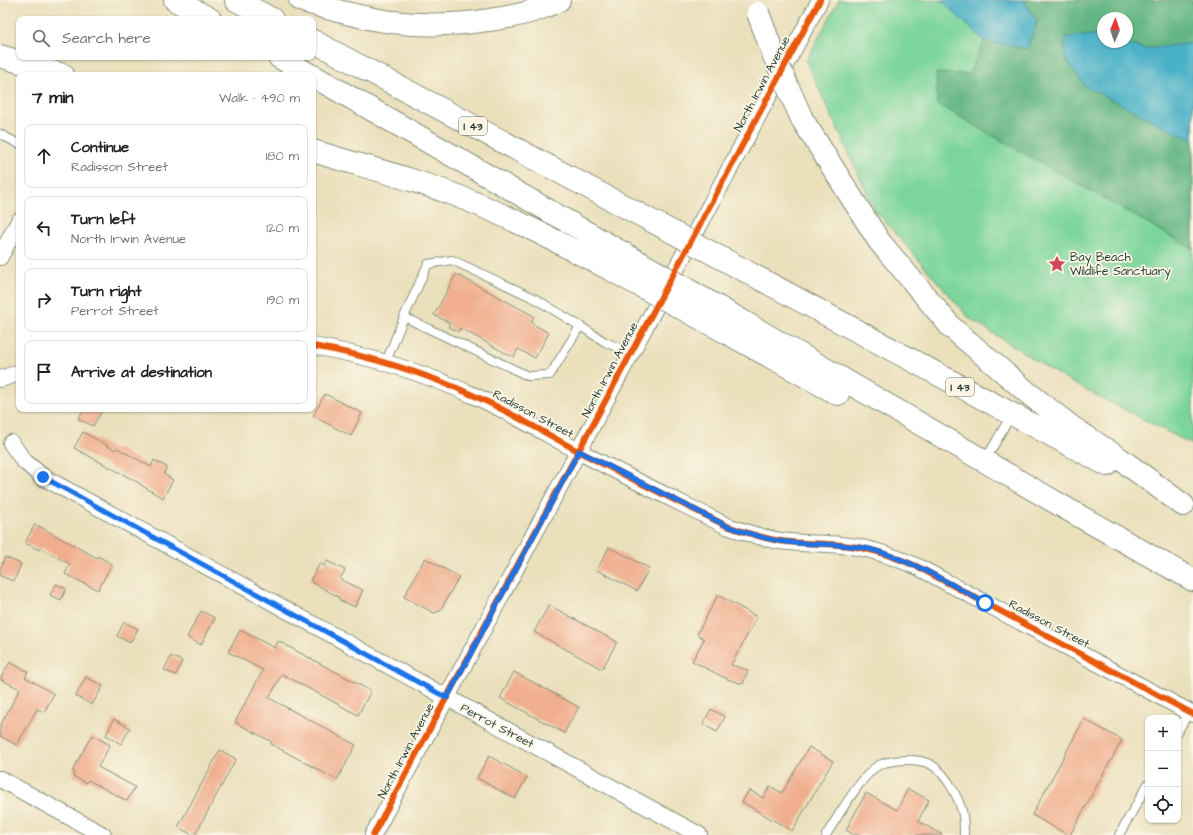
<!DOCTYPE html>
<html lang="en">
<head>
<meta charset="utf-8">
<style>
	:root { --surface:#fff; --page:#f6f6f6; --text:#202124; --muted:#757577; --line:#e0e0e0 }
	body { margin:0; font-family:"Architects Daughter",sans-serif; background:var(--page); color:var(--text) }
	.controls { position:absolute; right:12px; bottom:12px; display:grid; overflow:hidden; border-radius:8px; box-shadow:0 1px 3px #0004 }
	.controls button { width:36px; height:36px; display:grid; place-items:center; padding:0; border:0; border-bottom:1px solid var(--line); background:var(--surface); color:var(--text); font:20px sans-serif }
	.compass { position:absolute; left:1097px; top:12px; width:36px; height:36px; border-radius:50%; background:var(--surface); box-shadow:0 1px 3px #0004; rotate:2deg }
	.stop { position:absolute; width:12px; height:12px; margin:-9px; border:3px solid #1a73e8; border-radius:50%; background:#fff }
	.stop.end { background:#1a73e8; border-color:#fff; box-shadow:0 1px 4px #0008 }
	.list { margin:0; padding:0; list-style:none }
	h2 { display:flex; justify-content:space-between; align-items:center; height:52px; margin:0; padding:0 16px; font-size:17px }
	h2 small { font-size:13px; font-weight:400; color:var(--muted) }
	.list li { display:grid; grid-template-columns:26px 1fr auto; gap:12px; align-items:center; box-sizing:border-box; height:64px; margin:0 8px 8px; padding:0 8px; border:1px solid var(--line); border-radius:8px }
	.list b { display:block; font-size:15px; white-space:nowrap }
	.list p { margin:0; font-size:13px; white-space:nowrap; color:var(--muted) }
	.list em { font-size:13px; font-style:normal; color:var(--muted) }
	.icon { flex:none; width:22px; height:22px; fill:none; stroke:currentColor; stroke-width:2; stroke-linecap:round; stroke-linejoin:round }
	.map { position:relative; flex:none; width:1193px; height:835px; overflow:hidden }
	.search { position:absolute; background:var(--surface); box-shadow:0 1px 3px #0004; left:16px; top:16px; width:300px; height:44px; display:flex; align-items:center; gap:10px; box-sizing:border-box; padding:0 14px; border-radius:8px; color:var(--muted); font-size:15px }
	.panel { position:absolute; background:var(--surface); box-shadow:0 1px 3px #0004; left:16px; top:72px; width:300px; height:340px; border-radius:8px }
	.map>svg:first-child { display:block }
	.green { fill:#7bd59b; stroke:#4d8968; fill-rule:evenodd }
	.forest { fill:#64b683; stroke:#427a5c; fill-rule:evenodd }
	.water { fill:#49b1c8; stroke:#34777e }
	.building { fill:#f0ae8e }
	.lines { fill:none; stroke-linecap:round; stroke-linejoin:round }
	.lane-casing { stroke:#848e78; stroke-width:10 }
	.street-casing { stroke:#848e78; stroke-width:18 }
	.highway-casing { stroke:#848e78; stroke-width:24 }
	.lane { stroke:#fff; stroke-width:8 }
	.street { stroke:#fff; stroke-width:16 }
	.highway { stroke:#fff; stroke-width:22 }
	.highway-bridge-casing { stroke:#848e78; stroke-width:24; stroke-linecap:butt }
	.highway-bridge { stroke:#fff; stroke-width:22 }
	.cycleway-casing { stroke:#fcf5e5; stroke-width:8 }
	.cycleway { stroke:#e8590c; stroke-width:6 }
	.route { stroke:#1a73e8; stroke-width:5 }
	.labels { text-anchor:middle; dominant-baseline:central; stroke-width:3.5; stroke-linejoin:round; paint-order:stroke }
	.shield { fill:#fcf5e5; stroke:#617469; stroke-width:1 }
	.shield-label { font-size:11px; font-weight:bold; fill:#1f3d34 }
	.street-label { font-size:12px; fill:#1f3d34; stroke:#fcf5e5 }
	.poi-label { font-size:12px; fill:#1f3d34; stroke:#fcf5e5; text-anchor:start }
</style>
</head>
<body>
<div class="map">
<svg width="1193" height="835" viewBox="0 0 1193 835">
	<rect width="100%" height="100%" fill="#fcf5e5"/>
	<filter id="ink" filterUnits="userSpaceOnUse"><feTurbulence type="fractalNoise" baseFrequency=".025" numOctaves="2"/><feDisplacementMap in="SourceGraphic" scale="8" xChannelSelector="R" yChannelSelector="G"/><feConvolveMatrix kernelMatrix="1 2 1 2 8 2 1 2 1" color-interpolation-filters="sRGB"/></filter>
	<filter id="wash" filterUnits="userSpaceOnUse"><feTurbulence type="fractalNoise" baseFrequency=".012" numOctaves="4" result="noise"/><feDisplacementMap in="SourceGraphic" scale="16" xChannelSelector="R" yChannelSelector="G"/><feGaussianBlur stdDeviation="0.9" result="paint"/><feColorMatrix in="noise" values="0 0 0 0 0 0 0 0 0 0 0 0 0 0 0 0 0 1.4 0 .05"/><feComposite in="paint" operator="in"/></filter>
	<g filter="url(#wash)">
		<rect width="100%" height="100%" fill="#eae0bc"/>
		<path class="green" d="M839 0H1193V445L1065 379 969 318 875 210 806 61ZM1103 18H1127V42H1103Z"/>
		<path class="forest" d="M1024 0H1193V249L937 104 936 73 969 74 984 41 1027 49 1037 22ZM1103 18H1127V42H1103Z"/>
		<path class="water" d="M941 0H1024L1037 22 1027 49 984 41Z
			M1093 35 1103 37V42H1119L1145 49 1193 43V141L1085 86 1065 58V37Z"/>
		<g id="blocks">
			<path class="building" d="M456 274 534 316 531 323 549 333 535 358 518 349 514 357 509 355 460 328 458 332 448 326 450 323 434 315Z
				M325 394 362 413 351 436 313 416Z
				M84 409H103L93 426 78 419Z
				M83 432 115 450 117 448 151 467 154 460 167 467 164 474 173 480 163 498 149 490 141 485V484L74 448Z
				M35 524 97 558 98 556 112 564 98 590 65 574 70 564 40 548 39 550 25 543Z
				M609 547 649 568 637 591 597 570Z
				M5 557 21 564 14 581 0 576V569Z
				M425 558 459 577 440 611 434 613 404 597Z
				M327 561 345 570 340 579 363 590 355 607 339 600 340 598 310 581 320 563 324 566Z
				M56 584 66 589 61 600 50 595Z
				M718 595 757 617 731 665 748 670 743 684 727 679 692 661 704 639 697 634Z
				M549 605 617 642 602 669 534 632Z
				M201 611 215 618 201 645 187 637Z
				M124 622 138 629 130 643 117 636Z
				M240 630 275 648 278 641 371 691 358 715 282 674 269 698 356 745 337 780 271 744 272 742 235 722 263 670 228 652Z
				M171 656 182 661 176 675 164 670Z
				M10 662 28 672 25 677 54 694 44 712 37 709 17 745 0 736V726L20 689 0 679Z
				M514 672 579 707 564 733 500 698Z
				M86 677 103 686 92 705 76 696Z
				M711 709 725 717 717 732 703 724Z
				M114 719 130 728 121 744 106 735Z
				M1084 719 1122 740 1070 835H1068L1032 815Z
				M92 735 110 745 98 767 135 787 127 801 88 780 86 783 73 776 75 772 72 771Z
				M809 747 833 761 792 831 742 802 749 790 763 798 770 786 782 793Z
				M220 750 236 759 195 835H193L178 827Z
				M489 756 527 777 515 799 477 778Z
				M908 789 929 800 918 821 943 835H854L846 830 866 793 897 810Z"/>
		</g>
	</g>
	<g filter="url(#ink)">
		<use href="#blocks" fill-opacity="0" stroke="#848e78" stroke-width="1"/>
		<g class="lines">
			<g class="lane-casing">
				<path id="lane" d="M0 134 19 144
					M404 317 528 376 550 375 580 326 605 342 631 353
					M386 362 404 317 428 264 452 260 534 298 580 326
					M985 461 1011 415
					M1178 731 1189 712
					M826 835C838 817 861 775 879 765 888 761 899 760 909 760 916 760 923 761 930 764 945 772 957 794 962 811 964 818 964 827 964 835
					M1119 835 1148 784"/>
			</g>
			<g class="street-casing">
				<path id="street" d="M0 257 19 221
					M313 346C370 356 425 373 477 397 512 413 545 433 578 451 627 477 677 501 727 526 744 532 762 538 780 541 800 544 821 543 841 545 868 547 893 556 918 567L1193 714
					M0 379 19 373
					M11 443 24 461 43 477 699 835
					M0 779 103 835
					M373 835 820 0"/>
			</g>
			<g class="highway-casing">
				<path id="highway" d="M175 0 210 19
					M236 0 272 19
					M300 0C329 9 361 18 392 22 424 26 457 25 489 20 513 17 537 12 559 0
					M313 41 633 211
					M0 56 63 75
					M279 57 310 75
					M313 76 614 248
					M802 119 879 241 951 327 1028 393 1073 428 1119 458 1183 505
					M313 151C365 167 419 180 470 201 516 220 560 243 604 266
					M738 267 1107 465
					M718 307 1074 513 1193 580
					M709 323 838 394"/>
			</g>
			<use href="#lane" class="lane"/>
			<use href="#street" class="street"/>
			<use href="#highway" class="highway"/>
			<g class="highway-bridge-casing">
				<path id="highway-bridge" d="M758 13 774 56 802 119
					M633 211 738 267
					M614 248 718 307
					M604 266 709 323"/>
			</g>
			<use href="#highway-bridge" class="highway-bridge"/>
			<g class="cycleway-casing">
				<path id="cycleway" d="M313 346C370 356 425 373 477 397 512 413 545 433 578 451 627 477 677 501 727 526 744 532 762 538 780 541 800 544 821 543 841 545 868 547 893 556 918 567L1193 714
					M373 835 820 0"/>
			</g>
			<use href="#cycleway" class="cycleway"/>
		</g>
	</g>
	<g class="lines" filter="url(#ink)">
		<path class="route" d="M43 477 447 698 579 451 727 526C744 532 761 538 779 541 810 546 842 542 873 550 913 561 949 583 985 603"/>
	</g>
	<defs>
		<g id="sight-bare" transform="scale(1.38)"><path d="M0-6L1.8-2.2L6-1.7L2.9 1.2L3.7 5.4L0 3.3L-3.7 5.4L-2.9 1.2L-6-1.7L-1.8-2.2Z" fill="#d1495b" stroke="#fcf5e5" stroke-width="2.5" paint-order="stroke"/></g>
	</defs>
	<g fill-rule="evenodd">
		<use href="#sight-bare" x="1057" y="264"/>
	</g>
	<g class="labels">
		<g class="shield">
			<rect x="459" y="117" width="28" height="18" rx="3"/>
			<rect x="946" y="378" width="28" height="18" rx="3"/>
		</g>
		<g class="shield-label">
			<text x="473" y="126">I 43</text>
			<text x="960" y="387">I 43</text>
		</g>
		<g class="street-label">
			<text transform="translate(762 84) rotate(-62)">North Irwin Avenue</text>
			<text transform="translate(610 370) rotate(-62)">North Irwin Avenue</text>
			<text transform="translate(533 414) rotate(28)">Radisson Street</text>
			<text transform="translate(1049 624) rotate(28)">Radisson Street</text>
			<text transform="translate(497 726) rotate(28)">Perrot Street</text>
			<text transform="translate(406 751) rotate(-62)">North Irwin Avenue</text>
		</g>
		<g class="poi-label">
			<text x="1070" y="257">Bay Beach<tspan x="1070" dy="14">Wildlife Sanctuary</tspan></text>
		</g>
	</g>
</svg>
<div class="controls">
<button>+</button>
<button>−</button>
<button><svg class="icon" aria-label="locate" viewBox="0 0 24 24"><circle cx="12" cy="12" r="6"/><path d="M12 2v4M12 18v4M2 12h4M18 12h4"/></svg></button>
</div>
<svg class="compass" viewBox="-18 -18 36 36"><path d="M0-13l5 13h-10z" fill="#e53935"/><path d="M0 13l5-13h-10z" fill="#757577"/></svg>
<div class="stop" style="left:985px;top:603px"></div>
<div class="stop end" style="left:43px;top:477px"></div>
<div class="search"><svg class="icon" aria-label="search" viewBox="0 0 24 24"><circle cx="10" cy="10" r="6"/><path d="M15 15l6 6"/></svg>Search here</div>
<section class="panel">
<h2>7 min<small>Walk · 490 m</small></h2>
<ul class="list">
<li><svg class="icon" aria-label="ahead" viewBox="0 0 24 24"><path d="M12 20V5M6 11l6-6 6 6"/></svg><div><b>Continue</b><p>Radisson Street</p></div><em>180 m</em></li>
<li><svg class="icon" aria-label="left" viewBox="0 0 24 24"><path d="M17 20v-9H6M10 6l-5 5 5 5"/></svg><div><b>Turn left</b><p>North Irwin Avenue</p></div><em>120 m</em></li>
<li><svg class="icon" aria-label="right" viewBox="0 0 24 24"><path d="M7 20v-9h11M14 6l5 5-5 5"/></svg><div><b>Turn right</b><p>Perrot Street</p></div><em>190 m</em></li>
<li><svg class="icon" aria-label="arrive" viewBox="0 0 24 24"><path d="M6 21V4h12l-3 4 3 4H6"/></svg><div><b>Arrive at destination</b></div></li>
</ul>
</section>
</div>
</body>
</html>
